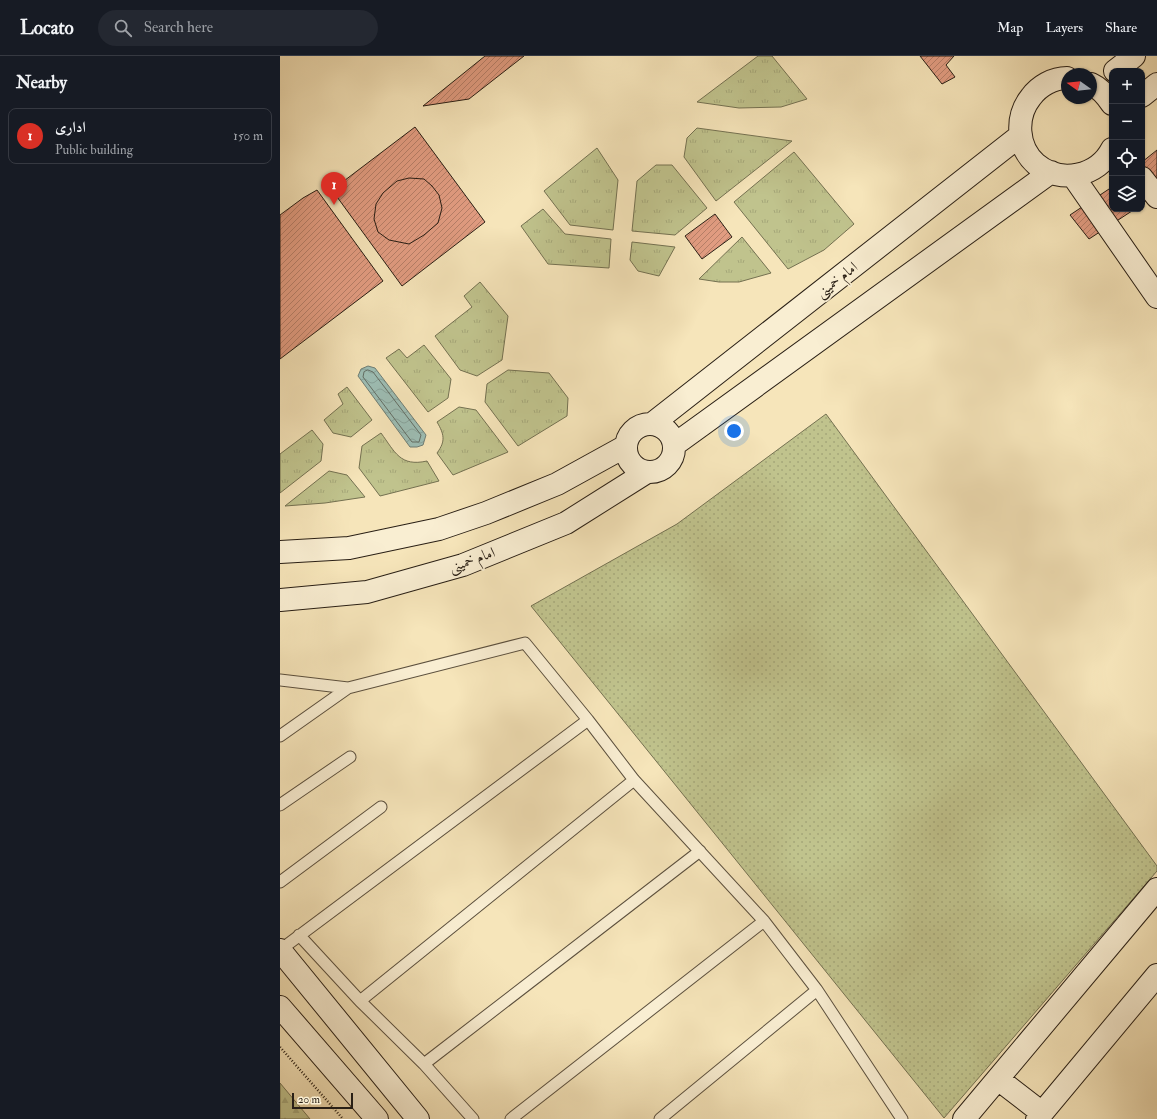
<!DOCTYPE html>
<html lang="en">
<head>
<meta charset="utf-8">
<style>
	:root { --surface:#171b24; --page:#242831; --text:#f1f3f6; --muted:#9ea1a6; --line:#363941; --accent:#d93025 }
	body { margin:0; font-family:"IM FELL Double Pica",Amiri,serif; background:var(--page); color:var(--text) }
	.controls { position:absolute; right:12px; top:12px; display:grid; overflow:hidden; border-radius:8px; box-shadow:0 1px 3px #0004 }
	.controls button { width:36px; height:36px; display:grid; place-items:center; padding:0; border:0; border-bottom:1px solid var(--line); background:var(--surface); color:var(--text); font:20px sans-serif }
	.compass { position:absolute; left:781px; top:12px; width:36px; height:36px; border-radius:50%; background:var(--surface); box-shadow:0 1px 3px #0004; rotate:285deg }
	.scale { position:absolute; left:12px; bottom:10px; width:61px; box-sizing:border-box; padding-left:4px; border:2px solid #291f15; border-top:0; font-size:11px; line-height:14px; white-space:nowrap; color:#291f15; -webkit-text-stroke:3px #f9eed2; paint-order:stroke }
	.you { position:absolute; left:454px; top:375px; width:14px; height:14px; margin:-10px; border:3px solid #fff; border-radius:50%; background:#1a73e8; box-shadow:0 0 0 6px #1a73e833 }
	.badge { display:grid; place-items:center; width:26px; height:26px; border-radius:50%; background:var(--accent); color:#fff; font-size:13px; font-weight:700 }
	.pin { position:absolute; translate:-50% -33px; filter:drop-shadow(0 1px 2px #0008) }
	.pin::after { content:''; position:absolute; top:21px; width:14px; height:12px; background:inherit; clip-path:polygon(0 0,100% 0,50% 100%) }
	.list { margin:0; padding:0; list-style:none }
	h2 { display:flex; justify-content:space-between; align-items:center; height:52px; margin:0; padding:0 16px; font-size:17px }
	h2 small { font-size:13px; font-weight:400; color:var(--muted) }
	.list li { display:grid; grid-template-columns:26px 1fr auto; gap:12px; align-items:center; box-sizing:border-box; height:56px; margin:0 8px 8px; padding:0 8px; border:1px solid var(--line); border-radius:8px }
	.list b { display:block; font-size:15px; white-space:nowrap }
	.list p { margin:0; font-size:13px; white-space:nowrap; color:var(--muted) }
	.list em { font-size:13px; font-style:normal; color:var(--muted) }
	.icon { flex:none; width:22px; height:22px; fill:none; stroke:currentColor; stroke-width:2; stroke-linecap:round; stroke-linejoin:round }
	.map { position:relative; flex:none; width:877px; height:1063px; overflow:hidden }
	header { display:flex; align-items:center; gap:24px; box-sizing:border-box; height:56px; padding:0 20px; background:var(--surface); border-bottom:1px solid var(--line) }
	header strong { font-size:19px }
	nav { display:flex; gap:22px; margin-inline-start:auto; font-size:14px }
	.search { width:280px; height:36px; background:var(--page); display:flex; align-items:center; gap:10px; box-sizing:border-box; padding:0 14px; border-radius:22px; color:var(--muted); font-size:15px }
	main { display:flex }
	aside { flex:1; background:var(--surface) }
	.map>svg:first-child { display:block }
	.grass { fill:url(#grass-tufts); stroke:#747151 }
	.forest { fill:url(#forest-firs); stroke:#747151 }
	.park { fill:url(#park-dots); stroke:#747151 }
	.water { fill:url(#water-waves); stroke:#6f7e75 }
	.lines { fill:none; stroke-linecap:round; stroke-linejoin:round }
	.shore { stroke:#636e65; stroke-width:1 }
	.building { fill:url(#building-hatch); stroke:#291f15 }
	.lane-casing { stroke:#5c503e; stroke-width:13 }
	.secondary-casing { stroke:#291f15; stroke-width:24 }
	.path { stroke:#291f15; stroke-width:2.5; stroke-dasharray:1 2; stroke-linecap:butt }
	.lane { stroke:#f9eed2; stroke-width:11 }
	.secondary { stroke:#f9eed2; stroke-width:22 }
	.labels { text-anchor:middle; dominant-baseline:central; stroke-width:3.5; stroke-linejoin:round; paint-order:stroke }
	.street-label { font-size:15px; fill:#291f15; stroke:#f9eed2 }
</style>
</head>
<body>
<header>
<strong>Locato</strong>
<div class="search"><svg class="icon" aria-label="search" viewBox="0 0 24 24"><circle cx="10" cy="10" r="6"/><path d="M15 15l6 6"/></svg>Search here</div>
<nav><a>Map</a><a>Layers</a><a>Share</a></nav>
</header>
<main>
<aside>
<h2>Nearby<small></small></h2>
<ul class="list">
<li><span class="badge">1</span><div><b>اداری</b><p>Public building</p></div><em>150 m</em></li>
</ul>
</aside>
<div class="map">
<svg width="877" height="1063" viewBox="0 0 877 1063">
	<defs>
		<pattern id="grass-tufts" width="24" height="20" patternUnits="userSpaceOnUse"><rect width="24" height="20" fill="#c0c38d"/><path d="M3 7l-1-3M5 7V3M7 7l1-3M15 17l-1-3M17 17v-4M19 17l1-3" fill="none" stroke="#a5a779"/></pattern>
		<pattern id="forest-firs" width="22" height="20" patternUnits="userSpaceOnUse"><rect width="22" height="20" fill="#c0c38d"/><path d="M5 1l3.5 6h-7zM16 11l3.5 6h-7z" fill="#a5a779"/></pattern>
		<pattern id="park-dots" width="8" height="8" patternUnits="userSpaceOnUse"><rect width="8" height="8" fill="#c0c38d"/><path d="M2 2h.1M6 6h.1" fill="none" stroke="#a5a779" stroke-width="1.8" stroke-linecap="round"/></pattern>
		<pattern id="water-waves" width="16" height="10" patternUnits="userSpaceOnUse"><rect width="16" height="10" fill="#9dbeb5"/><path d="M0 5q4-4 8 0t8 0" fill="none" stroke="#87a39b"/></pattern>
		<pattern id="building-hatch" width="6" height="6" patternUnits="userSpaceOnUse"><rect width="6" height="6" fill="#e19c81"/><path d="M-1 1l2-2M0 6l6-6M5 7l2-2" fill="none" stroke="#b67f68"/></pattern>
	</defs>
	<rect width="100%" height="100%" fill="#f6e5ba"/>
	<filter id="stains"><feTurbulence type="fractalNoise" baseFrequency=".005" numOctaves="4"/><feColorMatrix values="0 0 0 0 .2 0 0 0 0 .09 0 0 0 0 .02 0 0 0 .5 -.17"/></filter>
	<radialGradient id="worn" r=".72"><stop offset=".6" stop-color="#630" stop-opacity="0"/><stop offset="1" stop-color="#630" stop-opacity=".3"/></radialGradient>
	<path class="grass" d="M478 0H492L527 43 501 51 459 52 417 46Z
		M417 72 512 85 436 145 404 101 407 82Z
		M317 92 338 124 333 174 290 169 264 135Z
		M514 96 574 168 544 194 508 213 454 146Z
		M376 109H392L427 152 395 179 352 175 357 125Z
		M263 153 285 178 331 183 329 212 268 208 241 170Z
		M462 181 491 217 459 226H439L419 223Z
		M352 186 395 191 379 220 358 215 350 204Z
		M200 226 228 260 222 304 197 320 180 314 155 280 192 251 184 240Z
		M144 289 171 323 168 342 148 356 106 302 119 293 127 302Z
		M228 314 269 317 288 342 287 360 238 390 205 346 207 328Z
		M67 331 92 364 71 381 53 377 44 364 63 348 58 338Z
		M179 351 196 354 228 396 173 419 157 397C166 385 164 378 157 366Z
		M32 374 43 388 41 405 0 437V398Z
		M101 377C115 396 120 411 147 405L159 425 100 440 79 412 82 390Z
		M49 415 67 419 85 441 45 447 5 450Z"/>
	<path class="forest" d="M0 1027 30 1063H0Z"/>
	<path class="park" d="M546 358 877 810V815L664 1062 251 550 397 468Z"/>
	<path class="water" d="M88 310 95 312 146 379 143 389 137 391H130L78 320 81 313Z"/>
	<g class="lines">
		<path class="shore" d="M88 314 93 316 141 379 139 386H132L83 321 84 316Z"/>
	</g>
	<path class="building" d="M205 0H244L189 43 143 50Z
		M640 0H674L666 9 675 21 662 28Z
		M135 71 205 166 122 230 52 134Z
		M877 94V135L862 148V106Z
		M129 122 144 123 152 130 159 139 162 152 158 167 144 179 129 188 109 184 98 176 94 163 96 148 103 137 117 125Z
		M832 131V153H855L809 183 790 159Z
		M37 134 103 225 0 303V159L23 142Z
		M435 158 452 181 422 203 405 180Z"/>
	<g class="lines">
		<g class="lane-casing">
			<path id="lane" d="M0 624 68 632 245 587 308 664 354 724 484 865 537 934 622 1063
				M0 680 68 632
				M0 749 70 701
				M0 826 101 751
				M19 879 80 945 144 1008 193 1063
				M0 894 308 664
				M80 945 354 724
				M144 1008 420 795
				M231 1063 484 865
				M380 1063 537 934"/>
		</g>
		<g class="secondary-casing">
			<path id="secondary" d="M835 15 854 0
				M787 22C773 22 759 30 751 41 735 61 737 91 756 108 781 129 818 120 832 93
				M811 28C820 32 826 39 832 48
				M862 40 877 28
				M793 120 877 241
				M862 122 877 141
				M346 392a24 24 0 1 1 48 0a24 24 0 1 1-48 0Z
				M372 368 741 79
				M394 389 771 116
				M0 496 69 492 159 473 206 457 277 428 346 390
				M0 544 87 536 183 509 286 467 367 416
				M0 894 138 1063
				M0 951 97 1063
				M718 1023 762 1057
				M684 1063 877 833
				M757 1063 877 919"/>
		</g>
		<path class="path" d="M0 991 63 1063"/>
		<use href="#lane" class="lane"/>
		<use href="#secondary" class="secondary"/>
	</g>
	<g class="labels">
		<g class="street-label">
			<text transform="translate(557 224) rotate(-38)">امام خمینی</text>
			<text transform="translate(192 504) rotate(-20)">امام خمینی</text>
		</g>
	</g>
	<rect width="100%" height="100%" filter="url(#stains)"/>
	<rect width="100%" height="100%" fill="url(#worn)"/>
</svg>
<div class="controls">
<button>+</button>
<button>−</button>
<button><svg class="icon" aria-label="locate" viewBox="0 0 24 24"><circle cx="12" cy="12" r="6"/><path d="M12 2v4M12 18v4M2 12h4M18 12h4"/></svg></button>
<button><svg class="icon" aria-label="layers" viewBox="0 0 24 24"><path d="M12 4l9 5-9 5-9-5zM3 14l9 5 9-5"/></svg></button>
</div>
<svg class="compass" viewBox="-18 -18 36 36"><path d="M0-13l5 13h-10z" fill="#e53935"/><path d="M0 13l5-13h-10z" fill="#9ea1a6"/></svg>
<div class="scale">20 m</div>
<div class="you"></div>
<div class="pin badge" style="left:54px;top:149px">1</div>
</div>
</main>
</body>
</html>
